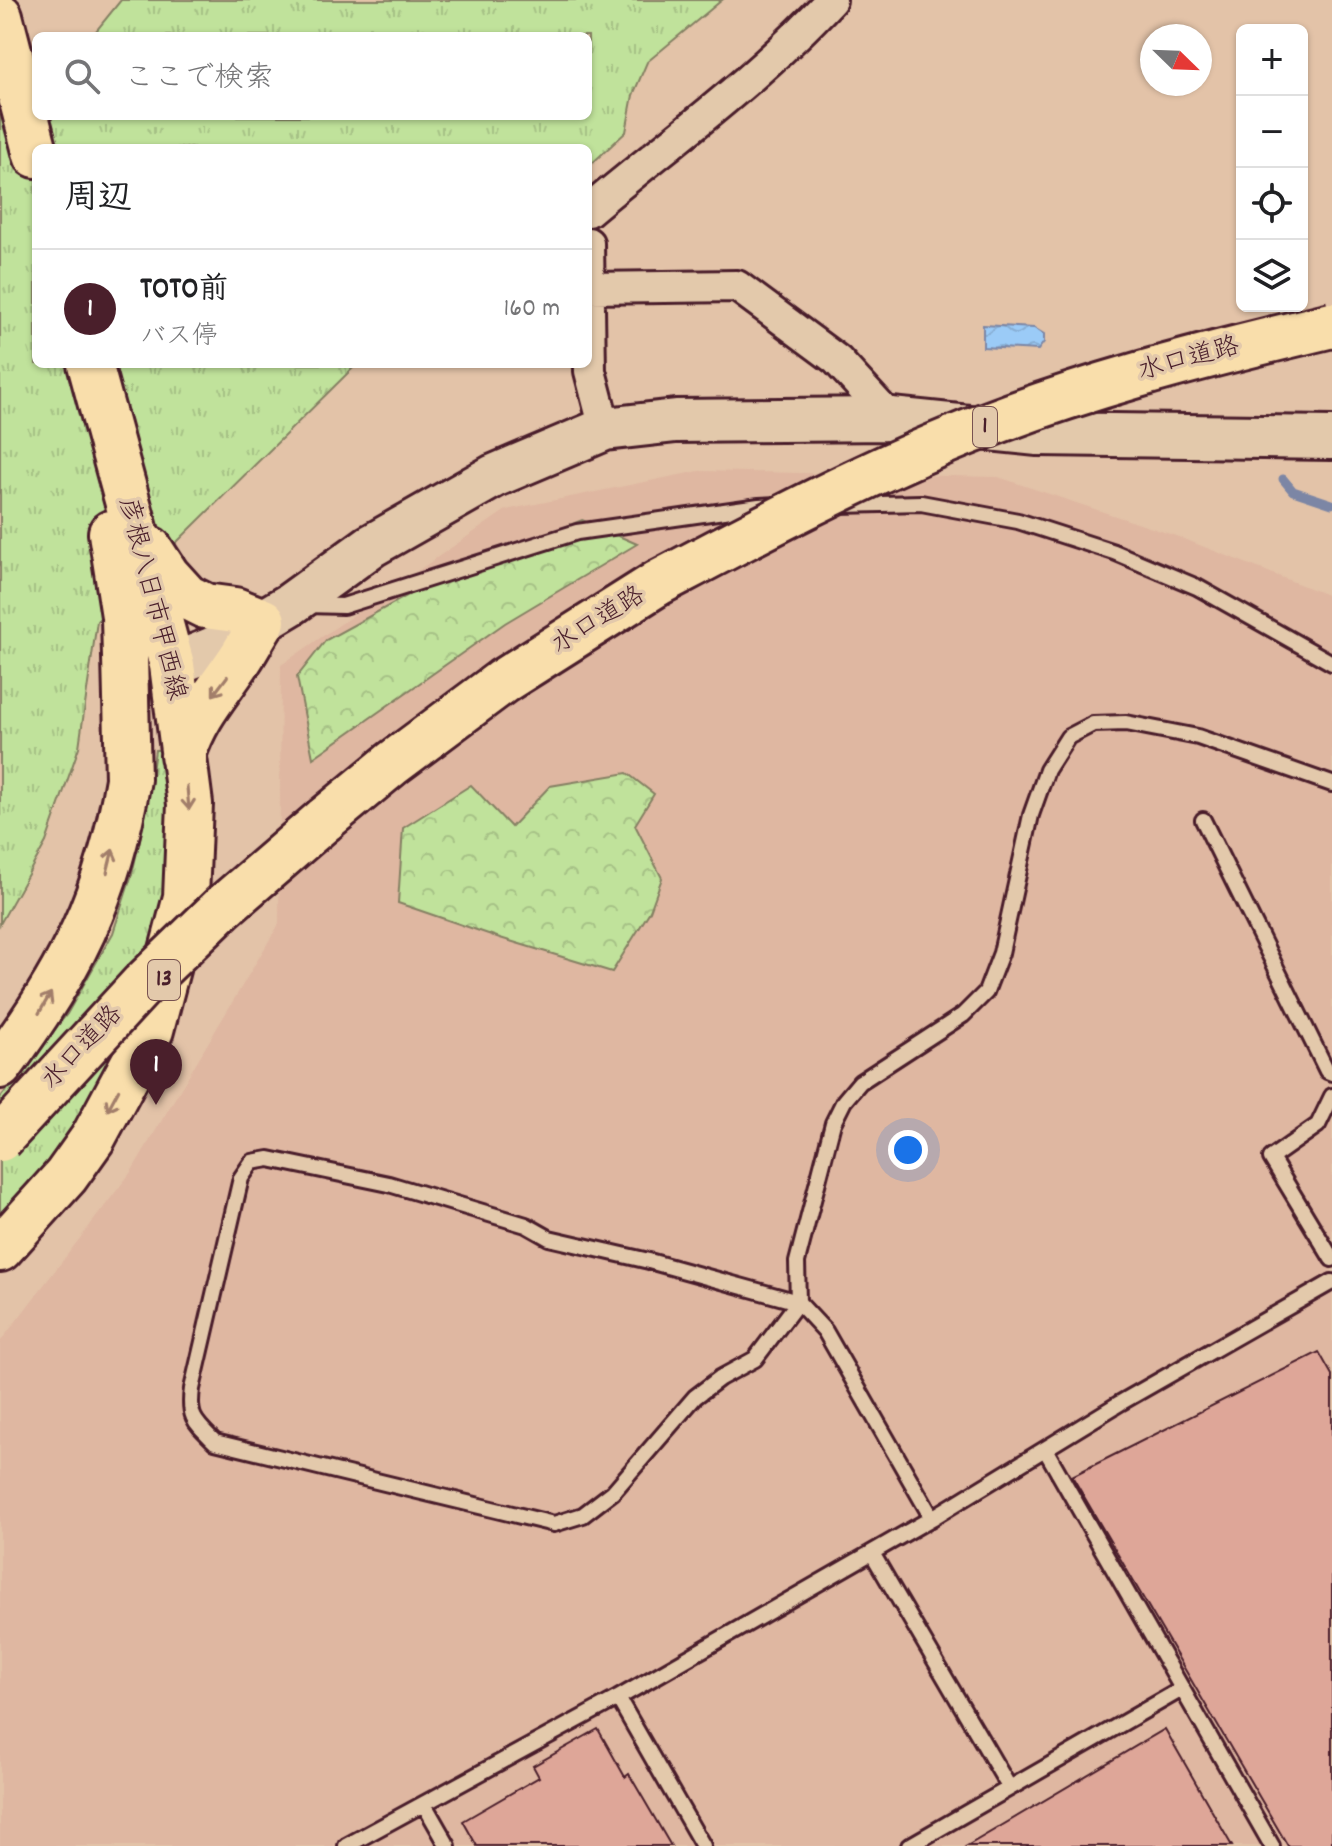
<!DOCTYPE html>
<html lang="ja">
<head>
<meta charset="utf-8">
<style>
	:root { --surface:#fff; --page:#f6f6f6; --text:#202124; --muted:#757577; --line:#e0e0e0; --accent:#4a1f2b }
	body { margin:0; font-family:Dekko,"Klee One",sans-serif; background:var(--page); color:var(--text) }
	.controls { position:absolute; right:24px; top:24px; display:grid; overflow:hidden; border-radius:12px; box-shadow:0 2px 6px #0004 }
	.controls button { width:72px; height:72px; display:grid; place-items:center; padding:0; border:0; border-bottom:2px solid var(--line); background:var(--surface); color:var(--text); font:40px sans-serif }
	.compass { position:absolute; left:1140px; top:24px; width:72px; height:72px; border-radius:50%; background:var(--surface); box-shadow:0 2px 6px #0004; rotate:113deg }
	.you { position:absolute; left:908px; top:1150px; width:28px; height:28px; margin:-20px; border:6px solid #fff; border-radius:50%; background:#1a73e8; box-shadow:0 0 0 12px #1a73e833 }
	.badge { display:grid; place-items:center; width:52px; height:52px; border-radius:50%; background:var(--accent); color:#fff; font-size:26px; font-weight:700 }
	.pin { position:absolute; translate:-50% -66px; filter:drop-shadow(0 2px 4px #0008) }
	.pin::after { content:''; position:absolute; top:42px; width:28px; height:24px; background:inherit; clip-path:polygon(0 0,100% 0,50% 100%) }
	.list { margin:0; padding:0; list-style:none }
	h2 { display:flex; justify-content:space-between; align-items:center; height:104px; margin:0; padding:0 32px; font-size:34px }
	h2 small { font-size:26px; font-weight:400; color:var(--muted) }
	.list li { display:grid; grid-template-columns:52px 1fr auto; gap:24px; align-items:center; box-sizing:border-box; height:120px; padding:0 32px; border-top:2px solid var(--line) }
	.list b { display:block; font-size:30px; white-space:nowrap }
	.list p { margin:0; font-size:26px; white-space:nowrap; color:var(--muted) }
	.list em { font-size:26px; font-style:normal; color:var(--muted) }
	.icon { flex:none; width:44px; height:44px; fill:none; stroke:currentColor; stroke-width:2; stroke-linecap:round; stroke-linejoin:round }
	.map { position:relative; flex:none; width:1332px; height:1846px; overflow:hidden }
	.search { position:absolute; background:var(--surface); box-shadow:0 2px 6px #0004; left:32px; top:32px; width:560px; height:88px; display:flex; align-items:center; gap:20px; box-sizing:border-box; padding:0 28px; border-radius:12px; color:var(--muted); font-size:30px }
	.panel { position:absolute; background:var(--surface); box-shadow:0 2px 6px #0004; left:32px; top:144px; width:560px; height:224px; border-radius:12px }
	.map>svg:first-child { display:block }
	.built { fill:#dfb7a1 }
	.grass { fill:url(#grass-tufts); stroke:#858063; stroke-width:2 }
	.forest { fill:url(#forest-crowns); stroke:#858063; stroke-width:2 }
	.water { fill:url(#water-waves); stroke:#7b86a5; stroke-width:2 }
	.lines { fill:none; stroke-linecap:round; stroke-linejoin:round }
	.stream { stroke:#7b86a5; stroke-width:9 }
	.building { fill:#dea698; stroke:#4a1f2b; stroke-width:2 }
	.lane-casing { stroke:#4a1f2b; stroke-width:20 }
	.street-casing { stroke:#4a1f2b; stroke-width:36 }
	.secondary-casing { stroke:#4a1f2b; stroke-width:48 }
	.primary-casing { stroke:#4a1f2b; stroke-width:50 }
	.highway-casing { stroke:#4a1f2b; stroke-width:50 }
	.lane { stroke:#e3c9ab; stroke-width:14 }
	.street { stroke:#e3c9ab; stroke-width:30 }
	.secondary { stroke:#e3c9ab; stroke-width:42 }
	.primary { stroke:#f9deab; stroke-width:44 }
	.highway { stroke:#f9deab; stroke-width:44 }
	.highway-bridge-casing { stroke:#4a1f2b; stroke-width:50; stroke-linecap:butt }
	.highway-bridge { stroke:#f9deab; stroke-width:44 }
	.oneway { stroke:#a27e6b }
	.labels { text-anchor:middle; dominant-baseline:central; stroke-width:7; stroke-linejoin:round; paint-order:stroke }
	.shield { fill:#e3c9ab; stroke:#785251; stroke-width:2 }
	.shield-label { font-size:24px; font-weight:bold; fill:#4a1f2b }
	.street-label { font-size:26px; fill:#4a1f2b; stroke:#e3c9ab }
</style>
</head>
<body>
<div class="map">
<svg width="1332" height="1846" viewBox="0 0 1332 1846">
	<defs>
		<pattern id="grass-tufts" width="24" height="20" patternUnits="userSpaceOnUse" patternTransform="scale(2)"><rect width="24" height="20" fill="#c0e29b"/><path d="M3 7l-1-3M5 7V3M7 7l1-3M15 17l-1-3M17 17v-4M19 17l1-3" fill="none" stroke="#a6c186"/></pattern>
		<pattern id="forest-crowns" width="20" height="18" patternUnits="userSpaceOnUse" patternTransform="scale(2)"><rect width="20" height="18" fill="#c0e29b"/><path d="M2 6a3 3 0 1 1 6 0M12 15a3 3 0 1 1 6 0" fill="none" stroke="#a6c186"/></pattern>
		<pattern id="water-waves" width="16" height="10" patternUnits="userSpaceOnUse" patternTransform="scale(2)"><rect width="16" height="10" fill="#9bcbf7"/><path d="M0 5q4-4 8 0t8 0" fill="none" stroke="#87aed4"/></pattern>
	</defs>
	<rect width="100%" height="100%" fill="#e3c3a8"/>
	<filter id="ink" filterUnits="userSpaceOnUse"><feTurbulence type="fractalNoise" baseFrequency=".0125" numOctaves="2"/><feDisplacementMap in="SourceGraphic" scale="16" xChannelSelector="R" yChannelSelector="G"/><feConvolveMatrix kernelMatrix="1 2 1 2 8 2 1 2 1" color-interpolation-filters="sRGB"/></filter>
	<g filter="url(#ink)">
		<path class="built" d="M699 471 998 477 1179 537 1332 597V1846H0V1342L131 1172 279 924 281 665 506 510Z"/>
		<path class="grass" d="M121 0H722L647 62 633 95 626 132 588 167V148H36V364H357L97 621 79 747 46 842 0 924V115L36 89V116H588V36H92Z
			M176 749 180 833 143 1033 0 1239V1098L67 1014 113 933 132 874 147 808 155 750Z"/>
		<path class="forest" d="M582 520 637 544 505 623 313 758 297 677 326 640 443 576Z
			M627 773 654 794 635 825 662 878 650 911 612 972 500 938 398 903 403 828 471 785 511 827 550 786Z"/>
		<path class="water" d="M983 325 1034 328 1044 334V342L1038 350 983 347Z"/>
		<g class="lines">
			<path class="stream" d="M1283 479 1293 491 1332 504"/>
		</g>
		<path class="building" d="M1319 1352 1332 1375V1846H1288L1072 1476Z
			M598 1729 625 1777 629 1774 671 1846H477L463 1821 539 1777 533 1766Z
			M1165 1729 1232 1846H967Z"/>
		<g class="lines">
			<g class="lane-casing">
				<path id="lane" d="M841 505 921 503 1018 521 1114 552 1197 587 1332 663
					M307 605 343 606 577 532 759 506 777 505
					M1203 820 1327 1071 1332 1073
					M1332 1096 1318 1125 1271 1158 1332 1259
					M1045 1449 1272 1846
					M932 1518 825 1331 798 1302 649 1261 549 1238 526 1225 389 1184 269 1159 252 1162 241 1178 192 1389C188 1418 195 1422 215 1442L554 1524 583 1515 613 1492 695 1397 720 1378 755 1359 798 1302 797 1262 833 1123 844 1101 860 1082 963 1015 986 992 1001 953 1031 815 1047 770 1068 737 1093 724 1126 723 1198 737 1332 784
					M872 1553 1009 1787
					M618 1698 703 1846
					M424 1804 448 1846
					M346 1846 618 1698 932 1518 1120 1403 1332 1282
					M909 1846 1182 1689"/>
			</g>
			<g class="street-casing">
				<path id="street" d="M588 211C670 142 758 79 831 0
					M588 243 590 371 605 429
					M590 288 737 286 837 360 891 419"/>
			</g>
			<g class="secondary-casing">
				<path id="secondary" d="M172 665 224 644 291 604 371 546 494 476 605 429 676 421 891 419 1038 434 1332 438"/>
			</g>
			<g class="primary-casing">
				<path id="primary" d="M0 16 36 155
					M150 549 167 575 187 597 205 606 235 610 263 621C255 633 248 647 240 659 217 694 197 713 183 755
					M0 1066C70 973 109 895 128 779L124 616 111 533
					M0 1249 66 1176 93 1138 151 1030 186 897 190 804 172 665 90 364"/>
			</g>
			<g class="highway-casing">
				<path id="highway" d="M324 820 393 763 503 681 658 583"/>
			</g>
			<use href="#lane" class="lane"/>
			<use href="#street" class="street"/>
			<use href="#secondary" class="secondary"/>
			<use href="#primary" class="primary"/>
			<use href="#highway" class="highway"/>
			<g class="highway-bridge-casing">
				<path id="highway-bridge" d="M658 583C753 533 848 482 947 441 1071 389 1202 356 1332 325
					M0 1139 143 984 223 907 324 820"/>
			</g>
			<use href="#highway-bridge" class="highway-bridge"/>
		</g>
		<defs><path id="oneway-shaft" d="M-6 0H5M1.5-3L5.5 0L1.5 3" fill="none" stroke-width="1.6" stroke-linecap="round" stroke-linejoin="round" transform="scale(2)"/></defs>
		<g class="oneway">
			<use href="#oneway-shaft" transform="translate(220 686) rotate(127)"/>
			<use href="#oneway-shaft" transform="translate(188 798) rotate(85)"/>
			<use href="#oneway-shaft" transform="translate(110 861) rotate(-76)"/>
			<use href="#oneway-shaft" transform="translate(45 1003) rotate(-60)"/>
			<use href="#oneway-shaft" transform="translate(113 1100) rotate(118)"/>
		</g>
	</g>
	<g class="labels">
		<g class="shield">
			<rect x="973" y="407" width="24" height="40" rx="6"/>
			<rect x="148" y="960" width="32" height="40" rx="6"/>
		</g>
		<g class="shield-label">
			<text x="985" y="427">1</text>
			<text x="164" y="980">13</text>
		</g>
		<g class="street-label">
			<text transform="translate(1189 360) rotate(-15)">水口道路</text>
			<text transform="translate(151 599) rotate(76)">彦根八日市甲西線</text>
			<text transform="translate(599 621) rotate(-32)">水口道路</text>
			<text transform="translate(83 1048) rotate(-47)">水口道路</text>
		</g>
	</g>
</svg>
<div class="controls">
<button>+</button>
<button>−</button>
<button><svg class="icon" aria-label="locate" viewBox="0 0 24 24"><circle cx="12" cy="12" r="6"/><path d="M12 2v4M12 18v4M2 12h4M18 12h4"/></svg></button>
<button><svg class="icon" aria-label="layers" viewBox="0 0 24 24"><path d="M12 4l9 5-9 5-9-5zM3 14l9 5 9-5"/></svg></button>
</div>
<svg class="compass" viewBox="-18 -18 36 36"><path d="M0-13l5 13h-10z" fill="#e53935"/><path d="M0 13l5-13h-10z" fill="#757577"/></svg>
<div class="you"></div>
<div class="pin badge" style="left:156px;top:1105px">1</div>
<div class="search"><svg class="icon" aria-label="search" viewBox="0 0 24 24"><circle cx="10" cy="10" r="6"/><path d="M15 15l6 6"/></svg>ここで検索</div>
<section class="panel">
<h2>周辺<small></small></h2>
<ul class="list">
<li><span class="badge">1</span><div><b>TOTO前</b><p>バス停</p></div><em>160 m</em></li>
</ul>
</section>
</div>
</body>
</html>
